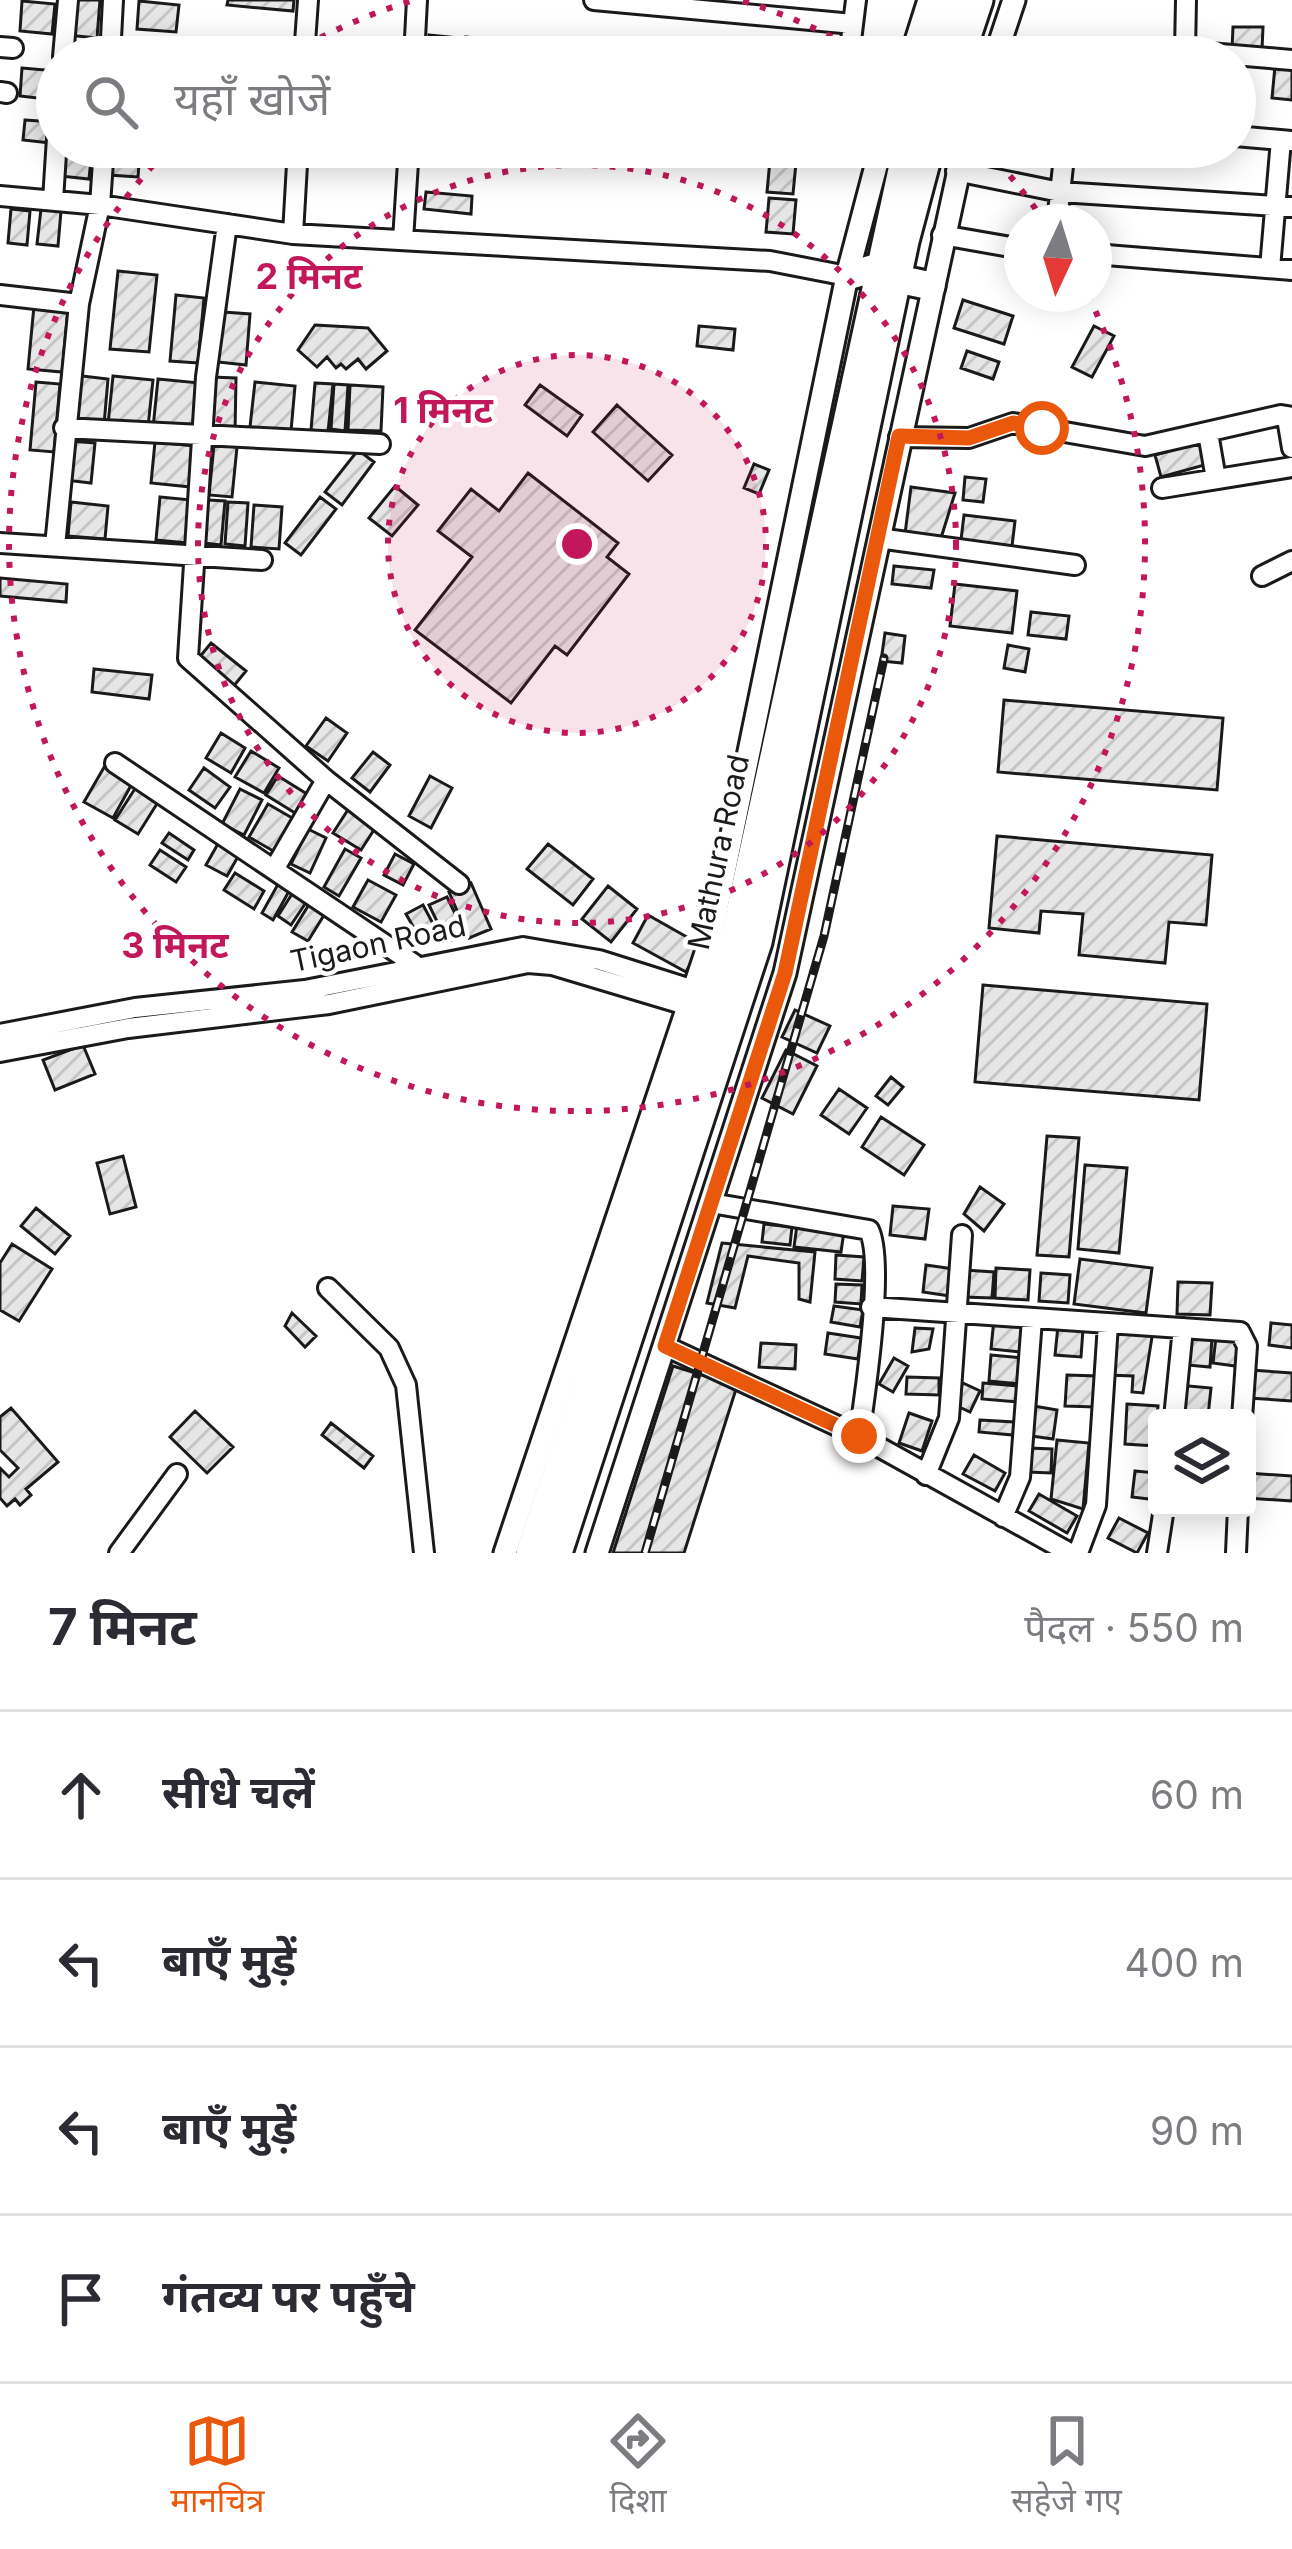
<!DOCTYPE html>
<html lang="hi">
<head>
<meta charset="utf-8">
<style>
	:root { --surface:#fff; --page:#f2f2f3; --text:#2b2b33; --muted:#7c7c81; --line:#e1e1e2; --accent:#ea580c }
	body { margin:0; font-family:Inter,"Noto Sans Devanagari",sans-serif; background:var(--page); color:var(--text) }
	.controls { position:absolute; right:36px; bottom:36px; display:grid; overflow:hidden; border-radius:12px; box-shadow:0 6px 30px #0003 }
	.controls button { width:108px; height:108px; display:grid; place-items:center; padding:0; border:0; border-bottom:3px solid var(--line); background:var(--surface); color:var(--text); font:60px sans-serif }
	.compass { position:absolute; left:1004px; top:204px; width:108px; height:108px; border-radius:50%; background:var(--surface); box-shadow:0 6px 30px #0003; rotate:184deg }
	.stop { position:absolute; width:36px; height:36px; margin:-27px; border:9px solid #ea580c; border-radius:50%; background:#fff }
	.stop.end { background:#ea580c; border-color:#fff; box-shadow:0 3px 12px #0008 }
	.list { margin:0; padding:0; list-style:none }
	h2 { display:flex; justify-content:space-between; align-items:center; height:156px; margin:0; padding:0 48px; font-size:51px }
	h2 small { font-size:39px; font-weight:400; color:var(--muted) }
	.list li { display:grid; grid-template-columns:78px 1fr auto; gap:36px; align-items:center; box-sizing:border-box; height:168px; padding:0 48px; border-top:3px solid var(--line) }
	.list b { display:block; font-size:45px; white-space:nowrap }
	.list em { font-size:39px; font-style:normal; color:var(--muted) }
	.icon { flex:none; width:66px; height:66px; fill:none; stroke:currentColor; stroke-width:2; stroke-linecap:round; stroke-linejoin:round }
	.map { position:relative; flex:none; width:1292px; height:1553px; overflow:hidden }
	.search { position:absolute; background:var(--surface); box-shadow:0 6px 30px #0003; left:36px; right:36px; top:36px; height:132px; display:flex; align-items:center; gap:30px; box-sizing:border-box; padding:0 42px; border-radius:66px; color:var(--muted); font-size:45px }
	.sheet { height:828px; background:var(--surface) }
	nav { display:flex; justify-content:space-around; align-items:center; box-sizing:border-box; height:168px; border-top:3px solid var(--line); background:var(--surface); font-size:33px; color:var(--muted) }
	nav a { display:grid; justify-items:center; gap:6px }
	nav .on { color:var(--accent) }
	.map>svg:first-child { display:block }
	.building { fill:url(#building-hatch); stroke:#1a1a1a; stroke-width:3 }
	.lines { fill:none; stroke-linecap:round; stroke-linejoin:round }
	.minor-casing { stroke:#1a1a1a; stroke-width:24 }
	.major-casing { stroke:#1a1a1a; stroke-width:27 }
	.highway-casing { stroke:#1a1a1a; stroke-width:33 }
	.minor { stroke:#fff; stroke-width:18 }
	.major { stroke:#fff; stroke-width:21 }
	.highway { stroke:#fff; stroke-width:27 }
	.rail-casing { stroke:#1a1a1a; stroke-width:9 }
	.rail { stroke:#fff; stroke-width:4.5; stroke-dasharray:14; stroke-linecap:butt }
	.route { stroke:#ea580c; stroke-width:15 }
	.ring { fill:none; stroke:#c2185b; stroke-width:6; stroke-dasharray:6 12 }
	.labels { text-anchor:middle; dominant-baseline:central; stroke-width:9; stroke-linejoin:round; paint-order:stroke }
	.street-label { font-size:30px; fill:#1a1a1a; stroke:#fff }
	.centre { fill:#c2185b; stroke:#fff; stroke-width:6 }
	.ring-label { font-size:36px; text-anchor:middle; font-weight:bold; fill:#c2185b; stroke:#fff; stroke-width:9; stroke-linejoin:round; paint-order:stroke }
</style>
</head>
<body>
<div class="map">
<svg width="1292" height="1553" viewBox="0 0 1292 1553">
	<defs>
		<pattern id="building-hatch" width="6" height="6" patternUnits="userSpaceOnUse" patternTransform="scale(3)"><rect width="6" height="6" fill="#e6e6e6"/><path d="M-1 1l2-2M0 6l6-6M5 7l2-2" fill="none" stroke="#c5c5c5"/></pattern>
	</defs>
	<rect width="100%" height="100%" fill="#fff"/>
	<path class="building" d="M71 0H100L97 38 67 35Z
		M228 0H294L293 11 227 5Z
		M22 1 55 4 52 34 20 31Z
		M139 1 179 5 176 32 137 29Z
		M1233 27H1263L1262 50 1232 49Z
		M429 35 460 38 458 57H427Z
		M466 37 503 41 501 57H464Z
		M510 38 540 41 539 57H508Z
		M545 41 580 44 579 57H544Z
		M584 41 623 44 621 57H583Z
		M119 44 156 47 155 57H118Z
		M1275 66 1292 67V100L1272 98Z
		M22 68 57 71 55 100 20 96Z
		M25 120 53 122 51 143 23 140Z
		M63 147 92 149 89 179 60 176Z
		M431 147H469L468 163 430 160Z
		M770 160 796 163 793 194 767 192Z
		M110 161 139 164 138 177 109 175Z
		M426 192 472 196 471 214 424 209Z
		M769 198 796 200 793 234 766 232Z
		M11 209 30 211 27 245 8 243Z
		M41 209 61 211 58 246 37 244Z
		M118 271 157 275 149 352 110 349Z
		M176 295 204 298 198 363 170 361Z
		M963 300 1013 316 1004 344 954 328Z
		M34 306 68 309 62 372 28 369Z
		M223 312 250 314 246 365 218 362Z
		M315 325 368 328 387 351 366 369 358 359 346 369 341 364 336 368 327 357 317 367 298 350Z
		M699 326 735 329 733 350 697 346Z
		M1094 326 1114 336 1092 377 1072 367Z
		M967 351 999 362 993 379 961 368Z
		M74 375 108 379 104 425 69 422Z
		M113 376 153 380 148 427 108 424Z
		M211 377 236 378 235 433H210Z
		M158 379 200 383 195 432 153 428Z
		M36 382 60 384 54 452 30 450Z
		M255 382 295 386 291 431 250 427Z
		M315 383 333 384 328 432 311 430Z
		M334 384 348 385 345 431 331 429Z
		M350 385 383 387 381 431 348 430Z
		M540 385 582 415 567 436 525 405Z
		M617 405 672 455 648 481 593 432Z
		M69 441 95 443 91 483 65 480Z
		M155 442 195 446 191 487 151 483Z
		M1202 442 1208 464 1161 477 1155 455Z
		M214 445 237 447 232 497 209 495Z
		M358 450 374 462 342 505 325 492Z
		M754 464 769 470 759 494 744 488Z
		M528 473 618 543 607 557 629 574 567 655 555 646 511 703 415 630 472 557 438 531 471 489 499 511Z
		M965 477 986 479 983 502 963 500Z
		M395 486 418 505 392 536 369 518Z
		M911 487 955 493 941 538 905 534Z
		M160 497 192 500 188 543 156 540Z
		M320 497 336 509 301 555 285 543Z
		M208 500 225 501 221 545 204 543Z
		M71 502 108 506 105 539 68 536Z
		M228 502 248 503 245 546 225 544Z
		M254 505 282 507 279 549 251 547Z
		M964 515 1015 521 1012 546 961 540Z
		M894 566 934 570 931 588 892 584Z
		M0 578 67 584 66 602 0 596Z
		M955 584 1017 591 1012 633 950 626Z
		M1031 612 1069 616 1066 639 1028 635Z
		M885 633 905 636 902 663 881 661Z
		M211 643 246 671 233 687 198 659Z
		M1008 645 1029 649 1025 672 1004 668Z
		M94 669 152 675 149 699 92 692Z
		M1004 700 1223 718 1217 790 998 772Z
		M326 718 347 733 328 761 306 746Z
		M221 733 245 748 231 773 206 758Z
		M251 751 279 768 264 793 235 777Z
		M373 752 390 765 370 792 352 778Z
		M106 764 134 780 113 818 84 802Z
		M204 768 230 787 215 808 189 790Z
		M278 776 307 794 295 813 266 795Z
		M430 776 452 788 431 828 409 816Z
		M138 784 160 799 138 834 115 820Z
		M240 789 262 800 244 835 222 824Z
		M268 804 294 819 275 852 249 837Z
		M351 805 379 822 361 850 333 833Z
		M308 829 326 838 310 873 291 864Z
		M169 833 194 850 188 860 162 843Z
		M997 836 1212 855 1206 925 1169 922 1165 963 1079 955 1083 914 1041 911 1039 933 989 928Z
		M219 842 240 853 227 876 206 865Z
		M548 844 593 879 573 905 527 869Z
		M345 849 361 858 339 896 324 887Z
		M160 850 186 867 176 882 150 865Z
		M395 854 414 864 403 885 384 875Z
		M235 873 264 891 254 909 224 890Z
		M282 877 293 884 273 920 262 913Z
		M368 880 396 895 381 922 353 907Z
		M471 883 491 929 469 938 449 892Z
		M297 886 311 895 291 925 278 916Z
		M608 886 637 909 611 942 582 919Z
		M447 897 465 934 447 942 429 905Z
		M313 898 329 907 308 941 292 932Z
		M423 905 439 935 423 944 406 914Z
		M648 915 701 945 686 972 633 943Z
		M983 985 1207 1004 1199 1100 975 1082Z
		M795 1010 830 1026 817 1053 782 1037Z
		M83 1045 95 1074 55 1090 43 1060Z
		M786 1050 817 1066 793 1114 762 1098Z
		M891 1077 903 1087 888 1105 876 1096Z
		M839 1089 867 1108 849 1134 821 1115Z
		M881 1117 924 1145 904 1175 862 1147Z
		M1047 1136 1079 1138 1069 1257 1037 1255Z
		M123 1156 136 1207 110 1214 97 1163Z
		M1085 1165 1127 1168 1119 1253 1078 1249Z
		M980 1187 1004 1204 984 1231 964 1214Z
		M893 1206 929 1209 925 1239 890 1235Z
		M36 1208 70 1236 55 1254 21 1226Z
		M764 1224 792 1227 790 1245 762 1242Z
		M797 1225 844 1231 841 1252 794 1247Z
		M722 1243 815 1252 810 1302 799 1299V1263L748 1256 735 1308 707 1303Z
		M12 1244 52 1269 19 1321 0 1310V1263Z
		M836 1255 864 1257 862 1281 835 1279Z
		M1080 1259 1152 1268 1146 1313 1074 1304Z
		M926 1265 954 1269 950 1296 923 1292Z
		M996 1268 1030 1270 1028 1300 995 1298Z
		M964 1270 994 1272 992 1298 963 1297Z
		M1041 1273 1070 1275 1068 1303 1039 1301Z
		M1178 1282 1212 1283 1210 1315 1177 1314Z
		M836 1284 862 1285 861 1304 835 1302Z
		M834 1306 863 1310 860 1327 831 1322Z
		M292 1313 316 1336 305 1347 285 1326Z
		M994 1319 1023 1322 1020 1352 991 1349Z
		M1271 1323 1292 1325V1348L1269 1345Z
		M1058 1326 1083 1329 1081 1357 1055 1355Z
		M915 1328 933 1329 929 1349 912 1352Z
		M1109 1328 1147 1331 1152 1337 1143 1393 1132 1392 1133 1376 1106 1375Z
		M828 1333 861 1338 858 1359 825 1354Z
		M1189 1336 1212 1338 1210 1367 1187 1365Z
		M1216 1337 1239 1340 1235 1366 1213 1363Z
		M761 1343 796 1345 795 1369 759 1367Z
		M991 1355 1023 1358 1021 1384 989 1381Z
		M894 1358 908 1366 893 1392 879 1384Z
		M673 1366 737 1386 684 1553H613Z
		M1251 1370 1292 1373V1401L1249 1398Z
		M1067 1375 1097 1376 1095 1407 1065 1406Z
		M907 1377 939 1378V1395L906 1394Z
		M963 1383 980 1391 970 1412 953 1404Z
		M983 1383 1019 1386 1018 1402 982 1399Z
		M1178 1385 1211 1388 1208 1416 1176 1413Z
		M1127 1404 1158 1406 1155 1446 1125 1444Z
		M1028 1405 1057 1410 1053 1439 1024 1435Z
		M11 1408 58 1462 26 1489 31 1495 20 1505 15 1499 7 1506 0 1498V1468L9 1477 18 1468 0 1450V1417Z
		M195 1411 233 1447 207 1473 170 1437Z
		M909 1413 932 1421 922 1451 899 1443Z
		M980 1420 1014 1422 1013 1435 979 1432Z
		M331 1423 373 1456 364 1468 322 1435Z
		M1057 1440 1089 1443 1083 1509 1051 1499Z
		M1029 1448 1052 1449 1051 1473 1028 1472Z
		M974 1455 1005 1473 995 1491 963 1474Z
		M1135 1471 1157 1473V1500L1132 1497Z
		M1247 1473 1292 1476V1501L1247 1498Z
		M1039 1494 1077 1516 1067 1533 1029 1511Z
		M1119 1518 1148 1533 1137 1553 1108 1538Z"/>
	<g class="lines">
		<g class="minor-casing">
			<path id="minor" d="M594 0 853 24
				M1186 0 1185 51 1292 60
				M0 47 13 48
				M63 57 68 0
				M110 57 113 0
				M304 57 308 0
				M414 57 417 0
				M849 57 856 0
				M0 92 7 93
				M1235 136 1292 141
				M845 147 878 156
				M956 171 1060 192 1292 207
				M0 196 100 205 293 234 770 261 847 276
				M53 200 57 138
				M1057 222 1065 147
				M227 224 206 377 188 658 326 780 459 884
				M293 234 298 147
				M942 235 1022 249
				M403 240 409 147
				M1094 254 1292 270
				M1270 268 1281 140
				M0 295 79 304 55 546
				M79 304 100 205 104 147
				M1287 418 1292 448
				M64 428 380 444
				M1208 433 1216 479
				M899 437 969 438 1013 423 1145 446 1281 415 1292 417
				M1162 488 1292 467
				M878 538 1075 565
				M0 543 262 560
				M1262 576 1292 561
				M115 763 414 964
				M275 868 326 780
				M0 1034 135 1008 305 990 523 947 599 960 694 990
				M0 1052 128 1028 329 1004 528 963 552 965 689 1006
				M711 1203 869 1230C885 1263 865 1395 859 1436
				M328 1288 389 1348 406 1385 424 1553
				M871 1307 1240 1332 1247 1346 1242 1418
				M665 1346 859 1436 1070 1553
				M1174 1418 1183 1328
				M926 1475 949 1418 962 1235
				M1003 1517 1020 1477 1032 1319
				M119 1553 177 1474
				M1078 1553 1096 1505 1108 1324
				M1157 1553 1164 1508
				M1236 1553 1238 1508"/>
		</g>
		<g class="major-casing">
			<path id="major" d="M911 57 929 0
				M995 57 1014 0
				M505 1553 710 941 847 276 881 147
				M597 1553 785 973 964 147"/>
		</g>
		<g class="highway-casing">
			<path id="highway" d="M935 57 953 0
				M960 57 979 0
				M847 276 879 267
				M898 279 931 286
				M530 1553 734 940 907 147
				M558 1553 758 942 905 241 930 147"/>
		</g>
		<use href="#minor" class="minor"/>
		<use href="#major" class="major"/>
		<use href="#highway" class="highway"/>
		<g class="rail-casing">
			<path id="rail" d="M645 1553 824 936 884 658"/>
		</g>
		<use href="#rail" class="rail"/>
	</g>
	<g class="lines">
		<path class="route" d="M859 1436 665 1346 785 973 899 436 969 438 1013 423 1042 428"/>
	</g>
	<circle cx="577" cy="544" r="189" fill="#c2185b" fill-opacity=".12"/>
	<g class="ring">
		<circle cx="577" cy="544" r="189"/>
		<circle cx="577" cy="544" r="379"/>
		<path d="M289 55A568 568 0 0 1 411 1M743 1A568 568 0 0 1 865 55M986 149A568 568 0 0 1 1042 218M1088 295A568 568 0 1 1 168 149"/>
	</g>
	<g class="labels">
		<g class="street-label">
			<text transform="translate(718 852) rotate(-78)">Mathura Road</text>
			<text transform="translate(378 943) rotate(-12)">Tigaon Road</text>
		</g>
	</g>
	<circle cx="577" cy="544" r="18" class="centre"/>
	<g class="ring-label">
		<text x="309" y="289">2 मिनट</text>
		<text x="443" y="423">1 मिनट</text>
		<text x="175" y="958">3 मिनट</text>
	</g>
</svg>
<div class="controls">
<button><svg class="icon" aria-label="layers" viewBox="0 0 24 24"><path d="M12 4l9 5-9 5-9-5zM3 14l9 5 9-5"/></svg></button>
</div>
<svg class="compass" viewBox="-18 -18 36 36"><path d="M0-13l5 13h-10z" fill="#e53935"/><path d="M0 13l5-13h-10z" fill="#7c7c81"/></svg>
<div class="stop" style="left:1042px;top:428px"></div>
<div class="stop end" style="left:859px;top:1436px"></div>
<div class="search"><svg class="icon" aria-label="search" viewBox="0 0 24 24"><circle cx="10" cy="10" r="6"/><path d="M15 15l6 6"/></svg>यहाँ खोजें</div>
</div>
<section class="sheet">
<h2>7 मिनट<small>पैदल · 550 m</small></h2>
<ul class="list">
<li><svg class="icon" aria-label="ahead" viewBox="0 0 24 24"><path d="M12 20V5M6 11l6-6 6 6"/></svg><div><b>सीधे चलें</b></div><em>60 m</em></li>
<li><svg class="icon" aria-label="left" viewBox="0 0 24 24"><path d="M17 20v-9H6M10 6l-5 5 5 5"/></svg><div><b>बाएँ मुड़ें</b></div><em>400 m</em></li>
<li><svg class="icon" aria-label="left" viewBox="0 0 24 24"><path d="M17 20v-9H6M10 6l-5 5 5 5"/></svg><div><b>बाएँ मुड़ें</b></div><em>90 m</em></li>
<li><svg class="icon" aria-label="arrive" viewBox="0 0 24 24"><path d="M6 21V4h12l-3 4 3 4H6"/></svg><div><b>गंतव्य पर पहुँचे</b></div></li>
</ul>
</section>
<nav>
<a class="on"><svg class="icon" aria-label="map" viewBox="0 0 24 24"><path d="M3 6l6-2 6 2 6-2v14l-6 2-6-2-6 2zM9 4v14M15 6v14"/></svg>मानचित्र</a>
<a><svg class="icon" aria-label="directions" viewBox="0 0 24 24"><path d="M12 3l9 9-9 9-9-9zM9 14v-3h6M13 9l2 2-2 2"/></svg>दिशा</a>
<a><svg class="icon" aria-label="saved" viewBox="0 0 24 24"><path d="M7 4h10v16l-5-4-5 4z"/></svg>सहेजे गए</a>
</nav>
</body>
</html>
